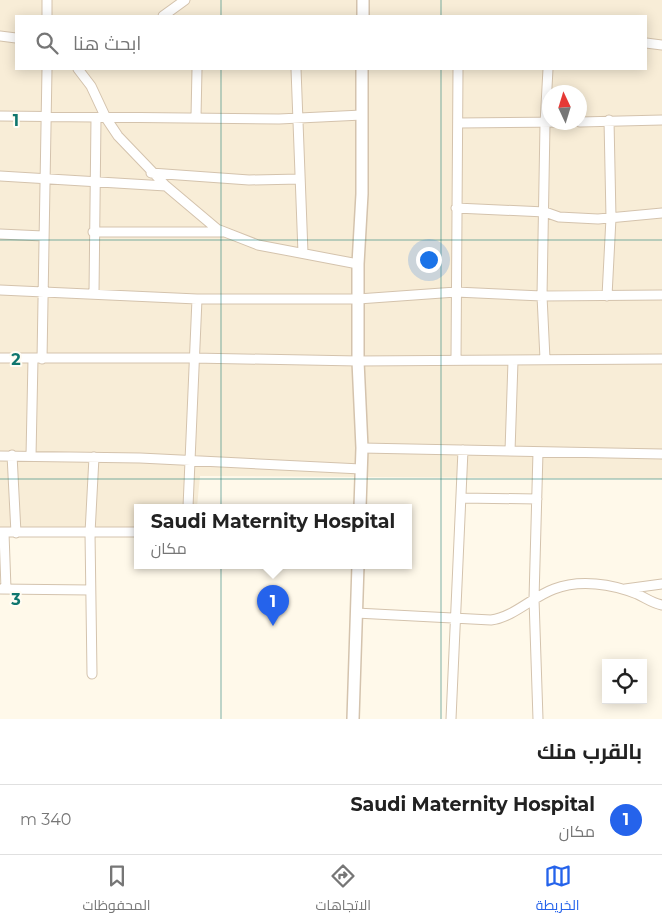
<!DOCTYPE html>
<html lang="ar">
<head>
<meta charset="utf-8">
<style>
	:root { --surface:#fff; --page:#f2f2f2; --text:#222; --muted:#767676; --line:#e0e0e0; --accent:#2563eb }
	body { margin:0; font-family:Montserrat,Cairo,sans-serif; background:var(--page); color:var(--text); direction:rtl }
	.controls { position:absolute; right:15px; bottom:15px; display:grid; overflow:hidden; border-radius:0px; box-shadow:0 2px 12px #0003 }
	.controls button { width:45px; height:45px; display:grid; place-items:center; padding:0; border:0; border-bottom:1px solid var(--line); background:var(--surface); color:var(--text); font:25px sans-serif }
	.compass { position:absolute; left:542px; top:85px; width:45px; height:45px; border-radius:50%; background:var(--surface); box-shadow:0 2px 12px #0003; rotate:356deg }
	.you { position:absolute; left:428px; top:259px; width:18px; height:18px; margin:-12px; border:4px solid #fff; border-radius:50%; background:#1a73e8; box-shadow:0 0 0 8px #1a73e833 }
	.badge { display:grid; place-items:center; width:32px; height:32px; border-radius:50%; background:var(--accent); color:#fff; font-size:16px; font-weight:700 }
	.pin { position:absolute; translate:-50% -41px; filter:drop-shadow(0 1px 2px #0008) }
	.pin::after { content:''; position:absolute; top:26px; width:18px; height:15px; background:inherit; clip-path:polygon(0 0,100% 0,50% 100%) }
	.popup { position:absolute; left:134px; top:504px; width:278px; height:65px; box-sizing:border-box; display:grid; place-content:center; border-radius:0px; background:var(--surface); filter:drop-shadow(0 1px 4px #0005); font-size:16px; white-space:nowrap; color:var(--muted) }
	.popup b { font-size:19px; color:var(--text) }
	.popup::after { content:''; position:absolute; left:50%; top:100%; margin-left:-10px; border:10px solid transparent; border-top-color:var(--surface) }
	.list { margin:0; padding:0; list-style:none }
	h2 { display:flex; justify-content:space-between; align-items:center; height:65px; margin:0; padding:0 20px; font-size:21px }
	h2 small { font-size:16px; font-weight:400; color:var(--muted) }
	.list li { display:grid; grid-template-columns:32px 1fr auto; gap:15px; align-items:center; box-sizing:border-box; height:70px; padding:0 20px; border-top:1px solid var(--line) }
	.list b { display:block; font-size:19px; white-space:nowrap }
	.list p { margin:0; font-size:16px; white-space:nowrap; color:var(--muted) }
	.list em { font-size:16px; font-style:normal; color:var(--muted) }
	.icon { flex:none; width:28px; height:28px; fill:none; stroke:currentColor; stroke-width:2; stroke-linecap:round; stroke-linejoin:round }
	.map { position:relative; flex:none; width:662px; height:719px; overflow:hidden; direction:ltr }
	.search { position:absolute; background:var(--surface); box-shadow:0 2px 12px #0003; left:15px; right:15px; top:15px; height:55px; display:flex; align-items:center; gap:12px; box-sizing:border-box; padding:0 18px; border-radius:0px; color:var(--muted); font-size:19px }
	.sheet { height:135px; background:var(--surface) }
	nav { display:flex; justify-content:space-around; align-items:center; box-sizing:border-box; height:70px; border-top:1px solid var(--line); background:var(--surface); font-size:14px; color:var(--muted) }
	nav a { display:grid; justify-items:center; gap:2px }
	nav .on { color:var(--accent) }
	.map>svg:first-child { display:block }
	.residential { fill:#f8edd7; fill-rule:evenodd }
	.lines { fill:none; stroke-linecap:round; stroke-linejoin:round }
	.minor-casing { stroke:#d4c3ad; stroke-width:11 }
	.tertiary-casing { stroke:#d4c3ad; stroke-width:14 }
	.minor { stroke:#fff; stroke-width:9 }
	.tertiary { stroke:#fff; stroke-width:11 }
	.grid { fill:none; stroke:#0f766e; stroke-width:1; stroke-opacity:0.55 }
	.grid-label { font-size:16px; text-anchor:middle; font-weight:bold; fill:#0f766e; stroke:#fffcf3; stroke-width:4; stroke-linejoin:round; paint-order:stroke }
</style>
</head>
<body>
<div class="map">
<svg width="662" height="719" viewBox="0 0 662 719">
	<rect width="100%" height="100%" fill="#fff9ea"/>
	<path class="residential" d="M0 0H662V479L200 476 197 507H138V530L0 528ZM16 16H646V69H16ZM550 92H580V122H550Z"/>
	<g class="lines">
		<g class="minor-casing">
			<path id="minor" d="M47 0V16
				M163 16 185 0
				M0 36 16 38
				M646 43 662 45
				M78 69 91 86 106 118 118 136 166 186 217 229 258 245 358 264
				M296 69 303 253
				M0 116 279 119 362 115
				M196 117 197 69
				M580 122 662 120
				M459 123 567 122
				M151 173 249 180 300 179
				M0 176 166 186
				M456 208 545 212 559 217 598 219 662 213
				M93 232H223
				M0 234 43 236
				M0 290 197 299H358L456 292 542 296 662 295
				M94 293 96 118
				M607 296 611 218 609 120
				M0 358H193L358 361 662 359
				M42 359 47 69
				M545 359 542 296 545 124 548 69
				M456 360 458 69
				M362 448 662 454
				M510 451 513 361
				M538 452 534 599 538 719
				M12 455 16 533
				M0 456 140 458 361 469
				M31 456 33 359
				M461 498 537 499
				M188 507 197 299
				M0 532H138
				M4 533 6 589
				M0 589 90 590
				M625 589 662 584
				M356 613 491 620C514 617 532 597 554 589 580 579 612 584 637 594 646 598 652 603 662 605
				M92 674 90 533 94 457
				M451 719 463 450"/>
		</g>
		<g class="tertiary-casing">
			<path id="tertiary" d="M363 16V0
				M360 507 362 448 358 361V264L362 194V69
				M353 719 358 565"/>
		</g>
		<use href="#minor" class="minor"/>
		<use href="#tertiary" class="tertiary"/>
	</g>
	<path class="grid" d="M221 0V16M441 0V16M221 69V719M441 69V719M0 240H662M0 479H662"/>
	<g class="grid-label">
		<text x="16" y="126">1</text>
		<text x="16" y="365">2</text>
		<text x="16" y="605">3</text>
	</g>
</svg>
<div class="controls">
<button><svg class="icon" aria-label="locate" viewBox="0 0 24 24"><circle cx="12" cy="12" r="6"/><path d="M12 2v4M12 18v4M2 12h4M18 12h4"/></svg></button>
</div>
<svg class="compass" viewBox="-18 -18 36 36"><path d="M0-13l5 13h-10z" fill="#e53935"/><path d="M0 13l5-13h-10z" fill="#767676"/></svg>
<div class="you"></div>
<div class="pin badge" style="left:273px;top:626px">1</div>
<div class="popup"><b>Saudi Maternity Hospital</b>مكان</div>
<div class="search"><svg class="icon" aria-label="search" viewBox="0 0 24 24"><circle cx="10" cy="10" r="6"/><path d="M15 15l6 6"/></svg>ابحث هنا</div>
</div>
<section class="sheet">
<h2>بالقرب منك<small></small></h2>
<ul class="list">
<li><span class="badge">1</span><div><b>Saudi Maternity Hospital</b><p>مكان</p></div><em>340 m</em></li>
</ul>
</section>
<nav>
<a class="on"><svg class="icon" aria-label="map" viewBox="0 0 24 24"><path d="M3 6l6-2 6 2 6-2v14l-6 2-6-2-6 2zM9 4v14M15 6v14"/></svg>الخريطة</a>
<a><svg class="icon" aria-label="directions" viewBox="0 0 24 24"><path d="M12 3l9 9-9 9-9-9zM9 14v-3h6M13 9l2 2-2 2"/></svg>الاتجاهات</a>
<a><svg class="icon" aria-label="saved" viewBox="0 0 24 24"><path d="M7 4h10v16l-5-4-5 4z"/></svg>المحفوظات</a>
</nav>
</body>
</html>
